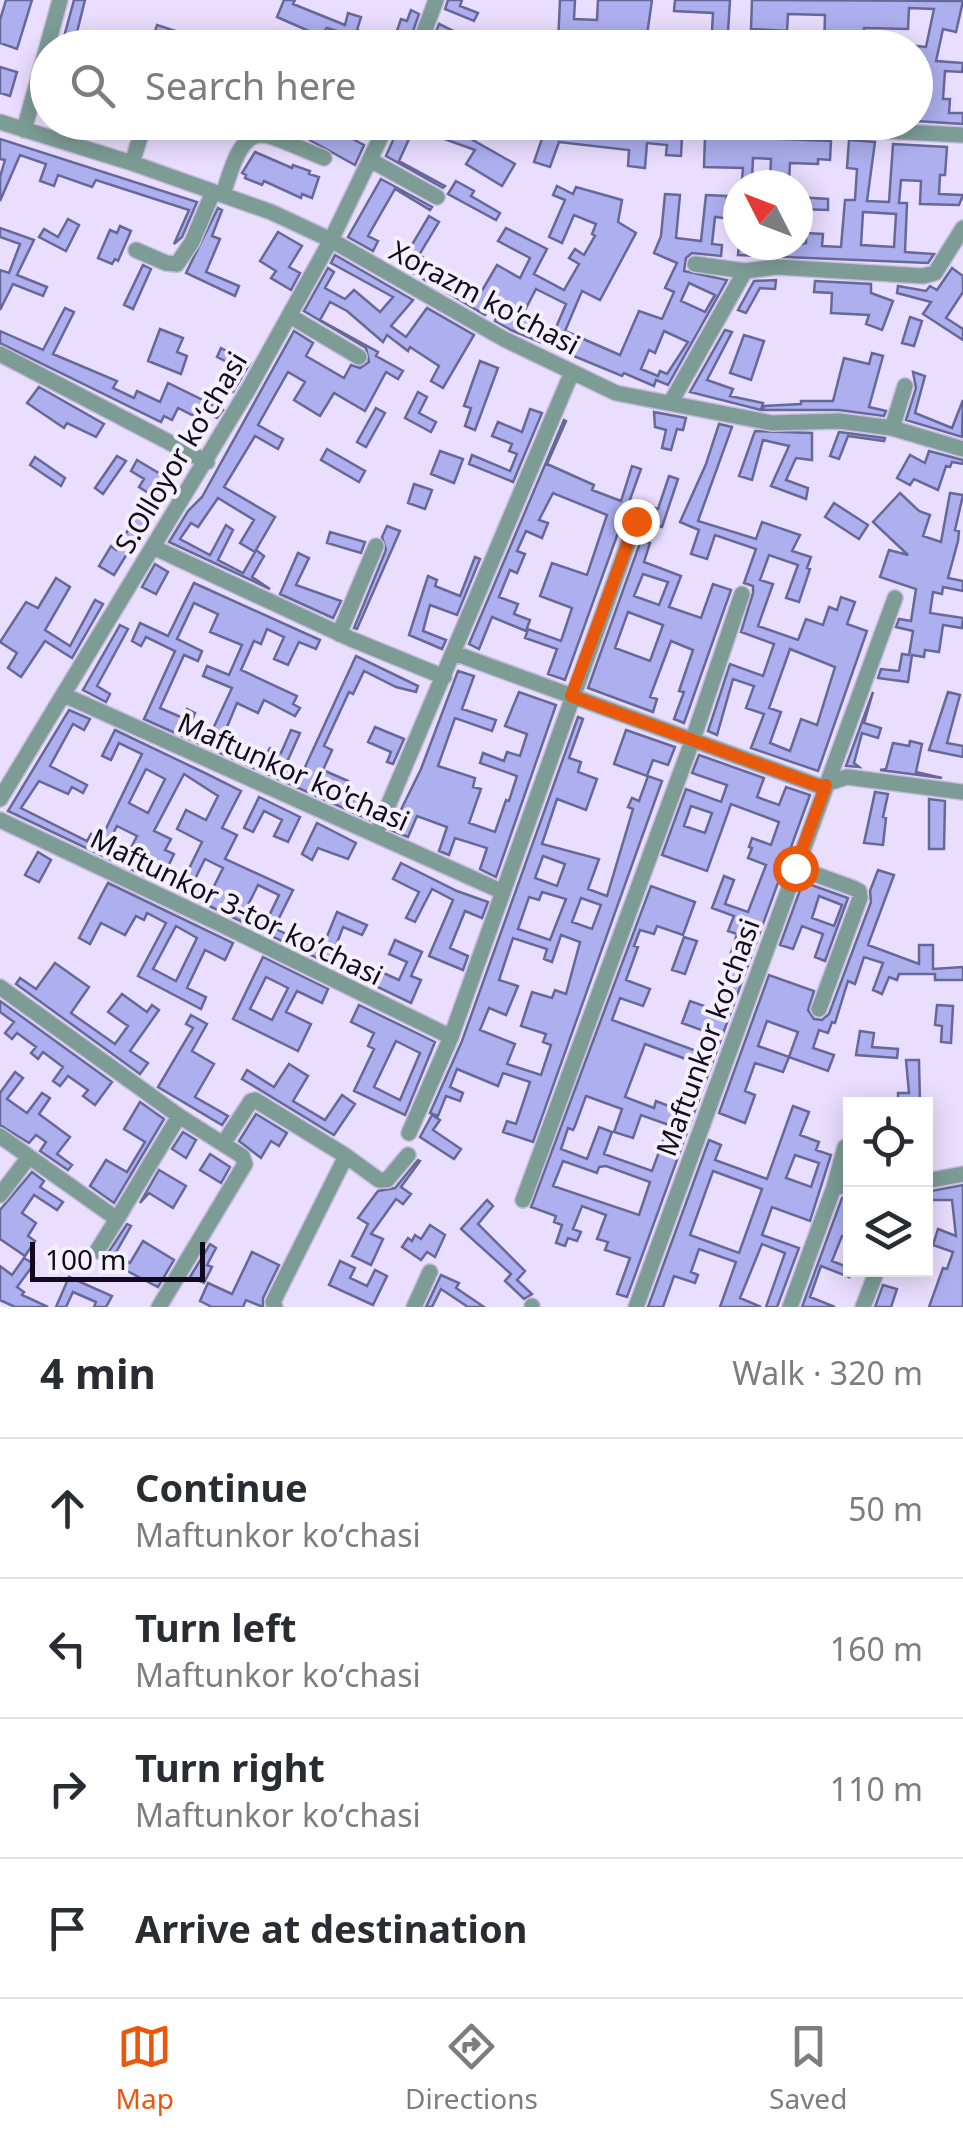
<!DOCTYPE html>
<html lang="en">
<head>
<meta charset="utf-8">
<style>
	:root { --surface:#fff; --page:#f7f7f7; --text:#2b2b33; --muted:#7c7c81; --line:#e1e1e2; --accent:#ea580c }
	body { margin:0; font-family:"Noto Sans",sans-serif; background:var(--page); color:var(--text) }
	.controls { position:absolute; right:30px; bottom:30px; display:grid; overflow:hidden; border-radius:0px; box-shadow:0 5px 25px #0003 }
	.controls button { width:90px; height:90px; display:grid; place-items:center; padding:0; border:0; border-bottom:2px solid var(--line); background:var(--surface); color:var(--text); font:50px sans-serif }
	.compass { position:absolute; left:723px; top:170px; width:90px; height:90px; border-radius:50%; background:var(--surface); box-shadow:0 5px 25px #0003; rotate:312deg }
	.scale { position:absolute; left:30px; bottom:25px; width:175px; box-sizing:border-box; padding-left:10px; border:5px solid #120a1c; border-top:0; font-size:28px; line-height:35px; white-space:nowrap; color:#120a1c; -webkit-text-stroke:8px #f4f0fb; paint-order:stroke }
	.stop { position:absolute; width:30px; height:30px; margin:-22px; border:8px solid #ea580c; border-radius:50%; background:#fff }
	.stop.end { background:#ea580c; border-color:#fff; box-shadow:0 2px 10px #0008 }
	.list { margin:0; padding:0; list-style:none }
	h2 { display:flex; justify-content:space-between; align-items:center; height:130px; margin:0; padding:0 40px; font-size:42px }
	h2 small { font-size:32px; font-weight:400; color:var(--muted) }
	.list li { display:grid; grid-template-columns:65px 1fr auto; gap:30px; align-items:center; box-sizing:border-box; height:140px; padding:0 40px; border-top:2px solid var(--line) }
	.list b { display:block; font-size:38px; white-space:nowrap }
	.list p { margin:0; font-size:32px; white-space:nowrap; color:var(--muted) }
	.list em { font-size:32px; font-style:normal; color:var(--muted) }
	.icon { flex:none; width:55px; height:55px; fill:none; stroke:currentColor; stroke-width:2; stroke-linecap:round; stroke-linejoin:round }
	.map { position:relative; flex:none; width:963px; height:1307px; overflow:hidden }
	.search { position:absolute; background:var(--surface); box-shadow:0 5px 25px #0003; left:30px; right:30px; top:30px; height:110px; display:flex; align-items:center; gap:25px; box-sizing:border-box; padding:0 35px; border-radius:55px; color:var(--muted); font-size:38px }
	.sheet { height:690px; background:var(--surface) }
	nav { display:flex; justify-content:space-around; align-items:center; box-sizing:border-box; height:140px; border-top:2px solid var(--line); background:var(--surface); font-size:28px; color:var(--muted) }
	nav a { display:grid; justify-items:center; gap:5px }
	nav .on { color:var(--accent) }
	.map>svg:first-child { display:block }
	.building { fill:#adafef; stroke:#67689a; stroke-width:2.5; fill-rule:evenodd }
	.lines { fill:none; stroke-linecap:round; stroke-linejoin:round }
	.minor-casing { stroke:#c7bcdb; stroke-width:18 }
	.minor { stroke:#7d9c96; stroke-width:15 }
	.route { stroke:#ea580c; stroke-width:12 }
	.labels { text-anchor:middle; dominant-baseline:central; stroke-width:8; stroke-linejoin:round; paint-order:stroke }
	.street-label { font-size:28px; fill:#120a1c; stroke:#f4f0fb }
</style>
</head>
<body>
<div class="map">
<svg width="963" height="1307" viewBox="0 0 963 1307">
	<rect width="100%" height="100%" fill="#eadeff"/>
	<path class="building" d="M6 0H32L17 49 0 43V20Z
		M74 0H85L73 48H61Z
		M284 0H295L293 4 345 25 348 13 361 17 357 30 362 32 360 38 327 28 320 36 277 17Z
		M448 0H462L460 6 478 13 474 21 445 9Z
		M560 0H575L574 19 597 20 598 0H652L646 42 602 41 601 46 558 44Z
		M675 0H730L727 48H711L713 13 674 11Z
		M752 0 963 1 956 32 943 29 936 61 963 63 962 72 945 71 943 99H950L949 113H963V124L916 121V103L923 104 926 60 916 59V46L926 47 934 9 909 8 908 29 864 28 863 48H824L825 15 788 14 787 31 751 29Z
		M411 10 419 14 407 48H391L401 19 407 21Z
		M439 24 464 36 458 48H430Z
		M157 25 188 35 185 48H150Z
		M0 67 17 72 10 96 0 93Z
		M317 122H357L349 137 364 145 355 165 308 139Z
		M401 122H429L469 138 515 164 502 186 466 164 475 150 414 128 399 161 445 186 443 188 386 156Z
		M546 127 682 137 681 156 666 155 667 145 647 143 645 168 628 166 629 150 559 142 550 167 534 162Z
		M705 136 831 141 830 160 818 159V164L790 163 789 181 770 180 771 159 753 158 752 179H742L743 168 704 167Z
		M0 139 197 202 182 237 174 244 189 210 96 180 92 187 58 175 54 186 40 181 46 164 20 155 0 201V177L5 160 0 159Z
		M849 140 875 142 867 201 889 202 893 144 947 147 945 175H940L939 194 963 195 959 205 920 204 921 181 901 180 899 203H907L905 252 934 254 928 263 738 255 739 245H798L806 243V233L823 234 822 246 841 247 845 200H855L857 169 847 168ZM863 212 896 214 894 247 861 245Z
		M255 152 292 168 293 165 310 171 309 174 319 177 312 198 302 194 301 198 264 181 262 185 245 178 246 175 242 173Z
		M381 179 432 207 430 210 395 189 368 236 378 241 373 251 348 237Z
		M456 181 474 191 471 196 500 213 496 220 448 194Z
		M557 186 573 194 576 187 622 200 618 222 636 233 600 300 582 291 565 331 620 355 639 311 662 319 674 292 665 288 677 263 654 253 661 236 665 194 680 195 676 238 701 241 706 195 727 196 724 218 715 217 712 244 722 245 721 256 692 253 686 258 684 271 727 280 668 385 656 380 654 386 624 373 622 376 511 330 495 321 502 300 496 297 485 315 441 289 450 277 480 294 497 265 520 278 530 258 498 241 506 228 547 249 534 274 564 290 579 264 569 258 575 249 584 255 595 236 592 234 596 224 574 215 562 243 549 237 565 200 553 195ZM689 283 715 295 705 312 681 301ZM536 289 566 304 554 332 522 316ZM664 331 688 342 667 374 660 371 658 376 641 369 649 350 655 353Z
		M798 197 828 199V210L798 209Z
		M218 208 222 210 212 236 220 239 206 272 239 286 235 296 186 273Z
		M429 216 439 222 419 255 441 268 428 282 400 265Z
		M68 219 79 225 66 251 39 237 44 229 58 237Z
		M120 226 131 231 118 261 115 259 112 264 98 258 110 230 117 233Z
		M0 228 34 240 17 275 47 287 43 296 13 284 0 310V270L9 273 20 244 0 237Z
		M278 232 302 246 289 267 300 273 291 290 271 278 276 271 260 261Z
		M335 255 413 300 391 326 406 337 427 308 474 335 443 388 431 381 439 366 410 347 408 351 387 335 383 342 347 311 330 302 320 320 378 352 376 356 403 371 398 379 386 372 365 411 334 393 320 416 294 400 305 382 288 372 258 425 283 439 278 449 255 436 224 487 275 517 256 550 264 556 252 577 270 589 169 542 188 511 202 497 294 331 313 343 306 356 344 378 351 365 360 368 369 362 366 348 304 311 328 268 334 272 325 288 345 299 354 290 380 312 393 297 331 263ZM218 498 254 520 240 543 255 552 243 573 218 560 233 530 226 525 210 555 180 539 191 523 198 527Z
		M143 265 151 269 133 309 124 305Z
		M952 268 963 276V292L946 318 963 329V340L923 314 931 302 897 293 898 286 926 291 930 286 937 290Z
		M776 280 775 289 760 288 746 313 738 310 754 281Z
		M815 281 871 284V293L893 301 882 330 866 324 869 315 831 313 832 293 814 292Z
		M65 308 74 312 53 354 117 381 113 388 134 398 137 391 160 402 168 383 223 410 217 418 198 409 194 416 178 408 172 420 164 416 161 422 0 343V331L43 350Z
		M910 317 922 321 914 346 902 343Z
		M160 329 183 338 177 352 187 356 181 374 148 361Z
		M725 330 732 332 707 380 733 389 730 396 763 403 761 410 690 392Z
		M744 335 764 341 751 380 730 373Z
		M221 348 250 363 233 392 218 385 229 363 217 357Z
		M872 353 883 356 869 407 886 411 884 416 839 410H763L764 406 801 404V401H833L844 358 869 364Z
		M480 361 498 368 475 430 465 426 471 408 464 406Z
		M913 372 925 376 915 413 952 428 963 400 962 437 906 420 916 388Z
		M39 387 104 424 96 437 67 423 64 428 27 403Z
		M418 392 427 397 419 413 436 422 431 432 405 418Z
		M376 408 385 413 366 447 357 442Z
		M530 409 542 413 513 482 469 464 472 455 510 471 517 454 509 451 512 444 492 436 498 422 522 432Z
		M654 412 686 418 683 430 677 429 671 450 662 448 666 430 655 427Z
		M564 420 566 421 547 464 594 485 592 490 621 501 632 466 641 469 565 680 548 674 557 649 525 638 528 629 561 641 572 608 540 596 552 563 587 575 607 515 553 493 539 520 548 523 542 538 526 531 517 551 525 554 517 573 510 570 499 597 518 604 514 614 530 620 526 631 492 617 479 649 469 644Z
		M719 424 732 427 698 521 756 539 762 522 800 535 792 551 811 557 807 568 810 569 799 602 786 598 798 565 769 555 760 580 773 584 758 626 798 640 806 619 823 625 829 607 837 610 841 597 855 602 847 624 867 631 818 771 751 748 764 714 746 708 754 686 733 679 717 735 708 731 730 664 763 676 774 644 741 632 753 593V586L744 583 756 549 715 535 707 559 691 554 699 530 680 522 706 464ZM790 649 835 667 817 725 801 719 790 751 770 743 781 712 769 708Z
		M755 431 812 433V460L796 458 786 480 808 488 806 499 771 486 789 446 763 440 752 480 739 476Z
		M839 432 885 438 884 441 848 436 839 459 830 456Z
		M327 449 365 471 359 482 321 460Z
		M440 451 463 459 454 483 431 474Z
		M929 451 963 460V464L952 462 950 467 946 466 938 490 914 479 910 485 897 478 910 455 925 463Z
		M117 456 126 461 103 494 95 488Z
		M35 457 65 478 61 486 30 465Z
		M137 460 172 481 114 575 99 566 111 546 116 550 150 494 139 487 144 479 131 471Z
		M669 476 678 479 662 527 647 523 645 515 648 506 658 509Z
		M414 484 432 490 425 509 408 503Z
		M900 493 919 511 930 515 923 536 941 542 950 493 963 495 955 530 959 531 958 541 948 578 963 581V591L943 587 942 594 933 592 930 613 963 618 962 628 943 625 939 652 925 650 924 657 912 655 908 682 878 678 881 669 899 671 902 654 909 655 913 631 896 627 899 619 911 621 916 589 880 577 889 550 908 555 873 522Z
		M834 503 868 525 859 539 825 517Z
		M387 526 400 531 357 629 354 628 386 550 382 537Z
		M330 532 365 542 361 553 327 543Z
		M641 540 650 543 644 562 681 576 669 607 701 618 713 584 731 590 684 723 674 719 684 692 679 691 693 650 671 641 650 697 657 699 653 712 588 688ZM643 574 668 582 659 605 634 596ZM628 612 663 625 650 661 615 648Z
		M298 553 309 558 296 585 341 601 333 618 280 594Z
		M475 557 480 559 457 615 430 605 423 631 446 640 442 649 409 635 428 576 437 580 435 586 460 596Z
		M155 564 168 572 156 594 142 587Z
		M56 578 70 587 45 630 70 646 95 600 103 604 72 658 45 641 21 677 8 668 17 653 0 642 26 602 38 608Z
		M194 583 320 640 316 649 299 642 288 665 274 659 284 637 267 629 261 644 254 641 241 670 297 696 293 704 300 708 295 716 264 700 258 713 237 703 227 727 232 730 227 741 244 748 246 744 267 753 270 748 281 753 291 730 300 733 283 771 300 778 356 656 418 686 416 692 396 687 364 671 353 694 349 692 324 746 332 750 323 770 348 781 342 794 375 808 370 820 144 719 175 651 146 637 141 646 132 641 140 623 168 636ZM194 603 218 614 210 632 242 645 229 675 207 666 203 676 232 688 211 733 190 724 195 713 187 709 183 718 160 708 184 655 198 661 202 651 177 639Z
		M120 625 128 629 97 686 110 694 106 702 83 690Z
		M458 671 474 676 462 709 496 720 492 731 455 718 438 766 475 778 473 787 481 789 469 823 495 832 506 800 509 801 517 776 480 763 483 753 504 761 507 752 520 756 527 734 505 726 519 692 556 705 496 877 480 869 487 848 455 838 449 855 439 851 447 827 417 816 408 837 391 830 421 769Z
		M873 692 864 723 881 728 878 738 862 733 854 763 859 767 846 766Z
		M948 692 960 695 947 743 963 746V757L929 750Z
		M69 710 90 719 84 730 73 724 50 766 87 785 83 793 72 787 68 794 39 781 21 808 87 841 91 834 101 839 142 754 119 743 111 760 102 756 115 730 205 773 241 791 222 828 237 835 225 859 293 890 274 928 321 951 337 912 367 925 362 935 343 927 334 951 399 980 407 962 389 954 395 940 422 952 411 976 421 980 411 1003 178 891 202 842 177 829 186 810 206 820 218 796 184 774 154 831 171 839 165 850 174 854 160 883 8 811ZM146 769 165 779 148 813 129 803ZM117 826 137 836 125 859 105 849ZM205 859 223 868 211 892 193 883ZM258 885 279 895 267 920 246 909Z
		M578 717 583 719 569 758 581 762 578 772 597 779 586 810 557 799 542 844 599 859 588 889 607 896 633 809 628 807 632 798 639 801 648 776 662 781 533 1142 503 1132 507 1121 516 1124 530 1082 503 1073 498 1086 457 1069 450 1087 463 1093 460 1101 446 1096 438 1116 430 1113 462 1041ZM543 856 565 864 557 886 535 878ZM542 892 566 899 550 940 518 929 529 897 539 900ZM581 898 601 905 592 929 572 922ZM561 935 580 942 566 994 555 990 552 998 532 992 521 1026 546 1034 543 1042 551 1045 541 1075 507 1064 515 1044 480 1030 489 1008 506 1015 518 986 499 980 513 938 547 949 544 959 552 962Z
		M375 727 404 739 393 764 387 762 391 752 368 742Z
		M626 730 675 747 668 765 653 760 647 776 614 764Z
		M910 741 922 744 916 772 942 778 880 770 886 769 893 743 909 746Z
		M699 755 764 778 757 797 779 805 786 787 810 795 627 1297 617 1294 630 1258 605 1250 608 1242 597 1239 606 1215 582 1206 573 1229 581 1232 577 1241 568 1238 565 1246 556 1243 562 1225 554 1222 556 1216 531 1207 651 886 695 902 683 935 657 926 654 934 640 930 634 946 638 947 626 980 650 989 643 1006 620 998 612 1020 699 1052 707 1032 682 1023 690 1001 713 1009 737 934 728 931 734 916 712 908 724 876 734 880 725 904 748 912 766 865 748 858 752 848 749 847 752 838 771 845 779 822 731 804 707 871 662 855 686 789 721 802 727 785 692 773ZM691 806 712 813 705 833 684 826ZM645 1044 694 1062 676 1109 656 1101 654 1108 625 1097ZM586 1096 622 1109 614 1132 633 1138 641 1115 669 1125 652 1171 604 1154 612 1132 599 1127 587 1159 561 1149 568 1128 573 1130 575 1126ZM563 1161 597 1173 599 1167 606 1166 650 1182 639 1215 553 1186Z
		M875 792 888 794 883 817 886 818 883 845 864 843Z
		M259 797 300 817 288 842 274 836 282 820 264 811 253 832 244 828Z
		M929 799 945 801 944 849H929Z
		M317 823 356 843 348 859 318 848 312 860 302 854Z
		M38 852 51 860 39 882 25 875Z
		M401 863 457 891 488 902 482 918 465 911 450 948 468 956 463 970 429 956 453 900 432 889 415 922 406 918 419 892 393 879Z
		M878 870 894 875 868 945 919 964V945H933V969L963 967V980H935V974H899L897 980 889 977 882 994 873 990 883 963 864 957 855 984 848 981 835 1023 832 1022 828 1033 819 1030 813 1048 834 1055 828 1071 789 1057 783 1072 755 1063 745 1091 755 1095 745 1123 719 1113 769 975 814 991 808 1010 814 1019 822 1020 829 1014 871 902 870 891ZM767 1021 798 1032 789 1057 758 1046Z
		M803 882 848 898 825 961 815 957 823 934 802 926 793 949 780 945ZM819 896 842 905 834 926 812 918Z
		M108 883 233 943 225 960 205 950 187 988 206 997 201 1009 138 976 166 923 147 913 144 920 136 916 125 935 101 923 90 944 79 938ZM176 926 197 938 176 981 153 969Z
		M684 937 697 941 685 974 672 970Z
		M263 957 328 989 322 1003 297 991 286 1012 311 1024 298 1051 233 1019ZM266 977 288 988 272 1020 250 1009Z
		M55 963 89 987 71 1013 115 1044 128 1026 108 1012 122 994 147 1012 152 1005 159 1010 130 1051 148 1063 140 1074 16 984 20 978 36 989Z
		M0 1001 112 1082 95 1105 83 1096 88 1090 68 1076 60 1086 53 1081 63 1067 43 1052 38 1059 31 1053 36 1047 17 1033 12 1039 5 1033 14 1022 0 1012Z
		M359 1005 435 1042 405 1115 354 1091 374 1049 368 1046 374 1033 351 1022ZM396 1041 420 1053 400 1100 374 1087Z
		M937 1005 953 1006 951 1043 941 1042 942 1026 935 1025Z
		M191 1015 207 1024 192 1051 214 1064 195 1097 228 1116 222 1125 158 1087 193 1028 186 1024Z
		M860 1031 874 1033 872 1047 898 1049 897 1058 856 1055Z
		M906 1060H919L920 1104H898V1093H909Z
		M289 1064 308 1076 293 1101 325 1120 342 1095 355 1104 334 1135 242 1079 247 1070 274 1087Z
		M15 1072 23 1078 7 1099 27 1113 42 1093 50 1098 39 1114 70 1137 57 1154 72 1165 68 1170 40 1151 46 1142 36 1135 29 1143 0 1125V1093Z
		M140 1102 164 1119 114 1203 90 1186 106 1160 127 1172 145 1142 124 1129Z
		M793 1106 809 1112 800 1135 819 1142 816 1150 831 1155 810 1221 772 1207 762 1235 799 1248 777 1307H766L785 1253 762 1244 740 1298 761 1307H720L736 1262 699 1249 691 1272 698 1275 695 1283 674 1276 663 1307H648L709 1140 721 1145 715 1160 767 1179ZM795 1155 819 1163 811 1187 786 1178ZM713 1171 762 1189 739 1253 690 1235Z
		M256 1114 287 1133 279 1146 271 1141 261 1158 239 1141Z
		M432 1115 440 1120 433 1130 461 1149 454 1159 420 1137Z
		M183 1132 196 1140 186 1158 172 1149Z
		M210 1154 230 1167 221 1183 200 1170Z
		M418 1160 420 1161 401 1187 411 1194 403 1204 396 1199 371 1234 383 1239 371 1265 352 1256 368 1224 358 1218 378 1191 395 1188Z
		M159 1170 186 1186 173 1208 149 1193 140 1203Z
		M32 1172 44 1181 40 1187 63 1202 57 1210 34 1195 22 1213 36 1223 28 1236 35 1241 25 1256 0 1239V1210Z
		M963 1185V1307H929L943 1268 947 1269 953 1252 933 1245 938 1229 956 1236 952 1200H926V1192Z
		M850 1197V1211L845 1225H850V1236H842L832 1261 850 1268 849 1277 821 1266 810 1297 835 1307H802L842 1198Z
		M487 1200 493 1206 478 1224 525 1271 517 1280 532 1294 524 1299 505 1281 511 1274 461 1229Z
		M127 1224 131 1226 115 1254 130 1263 143 1241 174 1260 158 1287 104 1259Z
		M430 1225 445 1235 435 1257 427 1252 421 1260 402 1247 408 1238 412 1241 415 1235 421 1239Z
		M210 1244 216 1248 207 1265 212 1267 204 1283 190 1277Z
		M252 1252 279 1265 263 1298V1307L246 1300 243 1307H212L200 1301 208 1283 232 1294Z
		M24 1258 34 1264 17 1287 24 1292 22 1295 48 1307H15L0 1300V1266L12 1275Z
		M340 1261 355 1268 350 1278 367 1286 375 1270 387 1276 373 1305 329 1285Z
		M441 1275 459 1283 456 1288 484 1307H468L441 1289 432 1307H426Z
		M69 1277 112 1296 106 1307H94L96 1302 73 1292 66 1307H56Z
		M883 1285 897 1289 891 1307H875Z"/>
	<g class="lines">
		<g class="minor-casing">
			<path id="minor" d="M330 41 351 48
				M418 48 436 0
				M0 122 132 163 271 212 331 240 504 339 616 393 772 423 839 421 892 428 963 449
				M707 122 963 135
				M24 130 60 0
				M372 161 437 197
				M132 163 145 122
				M223 195C247 113 257 131 324 158
				M136 250 166 263 177 264 192 242 213 192
				M695 264 745 271
				M290 316 359 357
				M0 354 207 462
				M671 402 745 271 777 267 923 276 935 273 963 228
				M892 428 905 386
				M153 547 351 639 444 677
				M339 634 376 546
				M454 653 819 786 847 777 963 792
				M64 695 503 892
				M0 799 249 388 331 240 388 122
				M0 820 216 922 451 1037
				M376 834 572 372
				M795 867 853 888 859 891 860 898 819 1009
				M0 987 179 1116
				M409 1133 451 1037 636 521
				M0 1136 117 1219 179 1116 223 1144 251 1101 255 1100 346 1156 273 1302 275 1307
				M346 1156 379 1180H387L408 1155
				M926 1181 963 1174
				M834 1187 845 1147
				M0 1195 29 1157
				M523 1200 693 739 742 594
				M97 1251 117 1219
				M159 1307 245 1164 242 1156 223 1144
				M414 1307 430 1272
				M532 1307V1306
				M636 1307 895 598
				M790 1307 834 1187 850 1186
				M863 1307 877 1270"/>
		</g>
		<use href="#minor" class="minor"/>
	</g>
	<g class="lines">
		<path class="route" d="M636 521 571 696 819 786 826 785 795 868"/>
	</g>
	<g class="labels">
		<g class="street-label">
			<text transform="translate(485 297) rotate(28)">Xorazm ko'chasi</text>
			<text transform="translate(180 452) rotate(-59)">S.Olloyor koʻchasi</text>
			<text transform="translate(294 771) rotate(24)">Maftunkor ko'chasi</text>
			<text transform="translate(237 906) rotate(26)">Maftunkor 3-tor koʼchasi</text>
			<text transform="translate(707 1037) rotate(-70)">Maftunkor koʻchasi</text>
		</g>
	</g>
</svg>
<div class="controls">
<button><svg class="icon" aria-label="locate" viewBox="0 0 24 24"><circle cx="12" cy="12" r="6"/><path d="M12 2v4M12 18v4M2 12h4M18 12h4"/></svg></button>
<button><svg class="icon" aria-label="layers" viewBox="0 0 24 24"><path d="M12 4l9 5-9 5-9-5zM3 14l9 5 9-5"/></svg></button>
</div>
<svg class="compass" viewBox="-18 -18 36 36"><path d="M0-13l5 13h-10z" fill="#e53935"/><path d="M0 13l5-13h-10z" fill="#7c7c81"/></svg>
<div class="scale">100 m</div>
<div class="stop" style="left:795px;top:868px"></div>
<div class="stop end" style="left:636px;top:521px"></div>
<div class="search"><svg class="icon" aria-label="search" viewBox="0 0 24 24"><circle cx="10" cy="10" r="6"/><path d="M15 15l6 6"/></svg>Search here</div>
</div>
<section class="sheet">
<h2>4 min<small>Walk · 320 m</small></h2>
<ul class="list">
<li><svg class="icon" aria-label="ahead" viewBox="0 0 24 24"><path d="M12 20V5M6 11l6-6 6 6"/></svg><div><b>Continue</b><p>Maftunkor koʻchasi</p></div><em>50 m</em></li>
<li><svg class="icon" aria-label="left" viewBox="0 0 24 24"><path d="M17 20v-9H6M10 6l-5 5 5 5"/></svg><div><b>Turn left</b><p>Maftunkor koʻchasi</p></div><em>160 m</em></li>
<li><svg class="icon" aria-label="right" viewBox="0 0 24 24"><path d="M7 20v-9h11M14 6l5 5-5 5"/></svg><div><b>Turn right</b><p>Maftunkor koʻchasi</p></div><em>110 m</em></li>
<li><svg class="icon" aria-label="arrive" viewBox="0 0 24 24"><path d="M6 21V4h12l-3 4 3 4H6"/></svg><div><b>Arrive at destination</b></div></li>
</ul>
</section>
<nav>
<a class="on"><svg class="icon" aria-label="map" viewBox="0 0 24 24"><path d="M3 6l6-2 6 2 6-2v14l-6 2-6-2-6 2zM9 4v14M15 6v14"/></svg>Map</a>
<a><svg class="icon" aria-label="directions" viewBox="0 0 24 24"><path d="M12 3l9 9-9 9-9-9zM9 14v-3h6M13 9l2 2-2 2"/></svg>Directions</a>
<a><svg class="icon" aria-label="saved" viewBox="0 0 24 24"><path d="M7 4h10v16l-5-4-5 4z"/></svg>Saved</a>
</nav>
</body>
</html>
